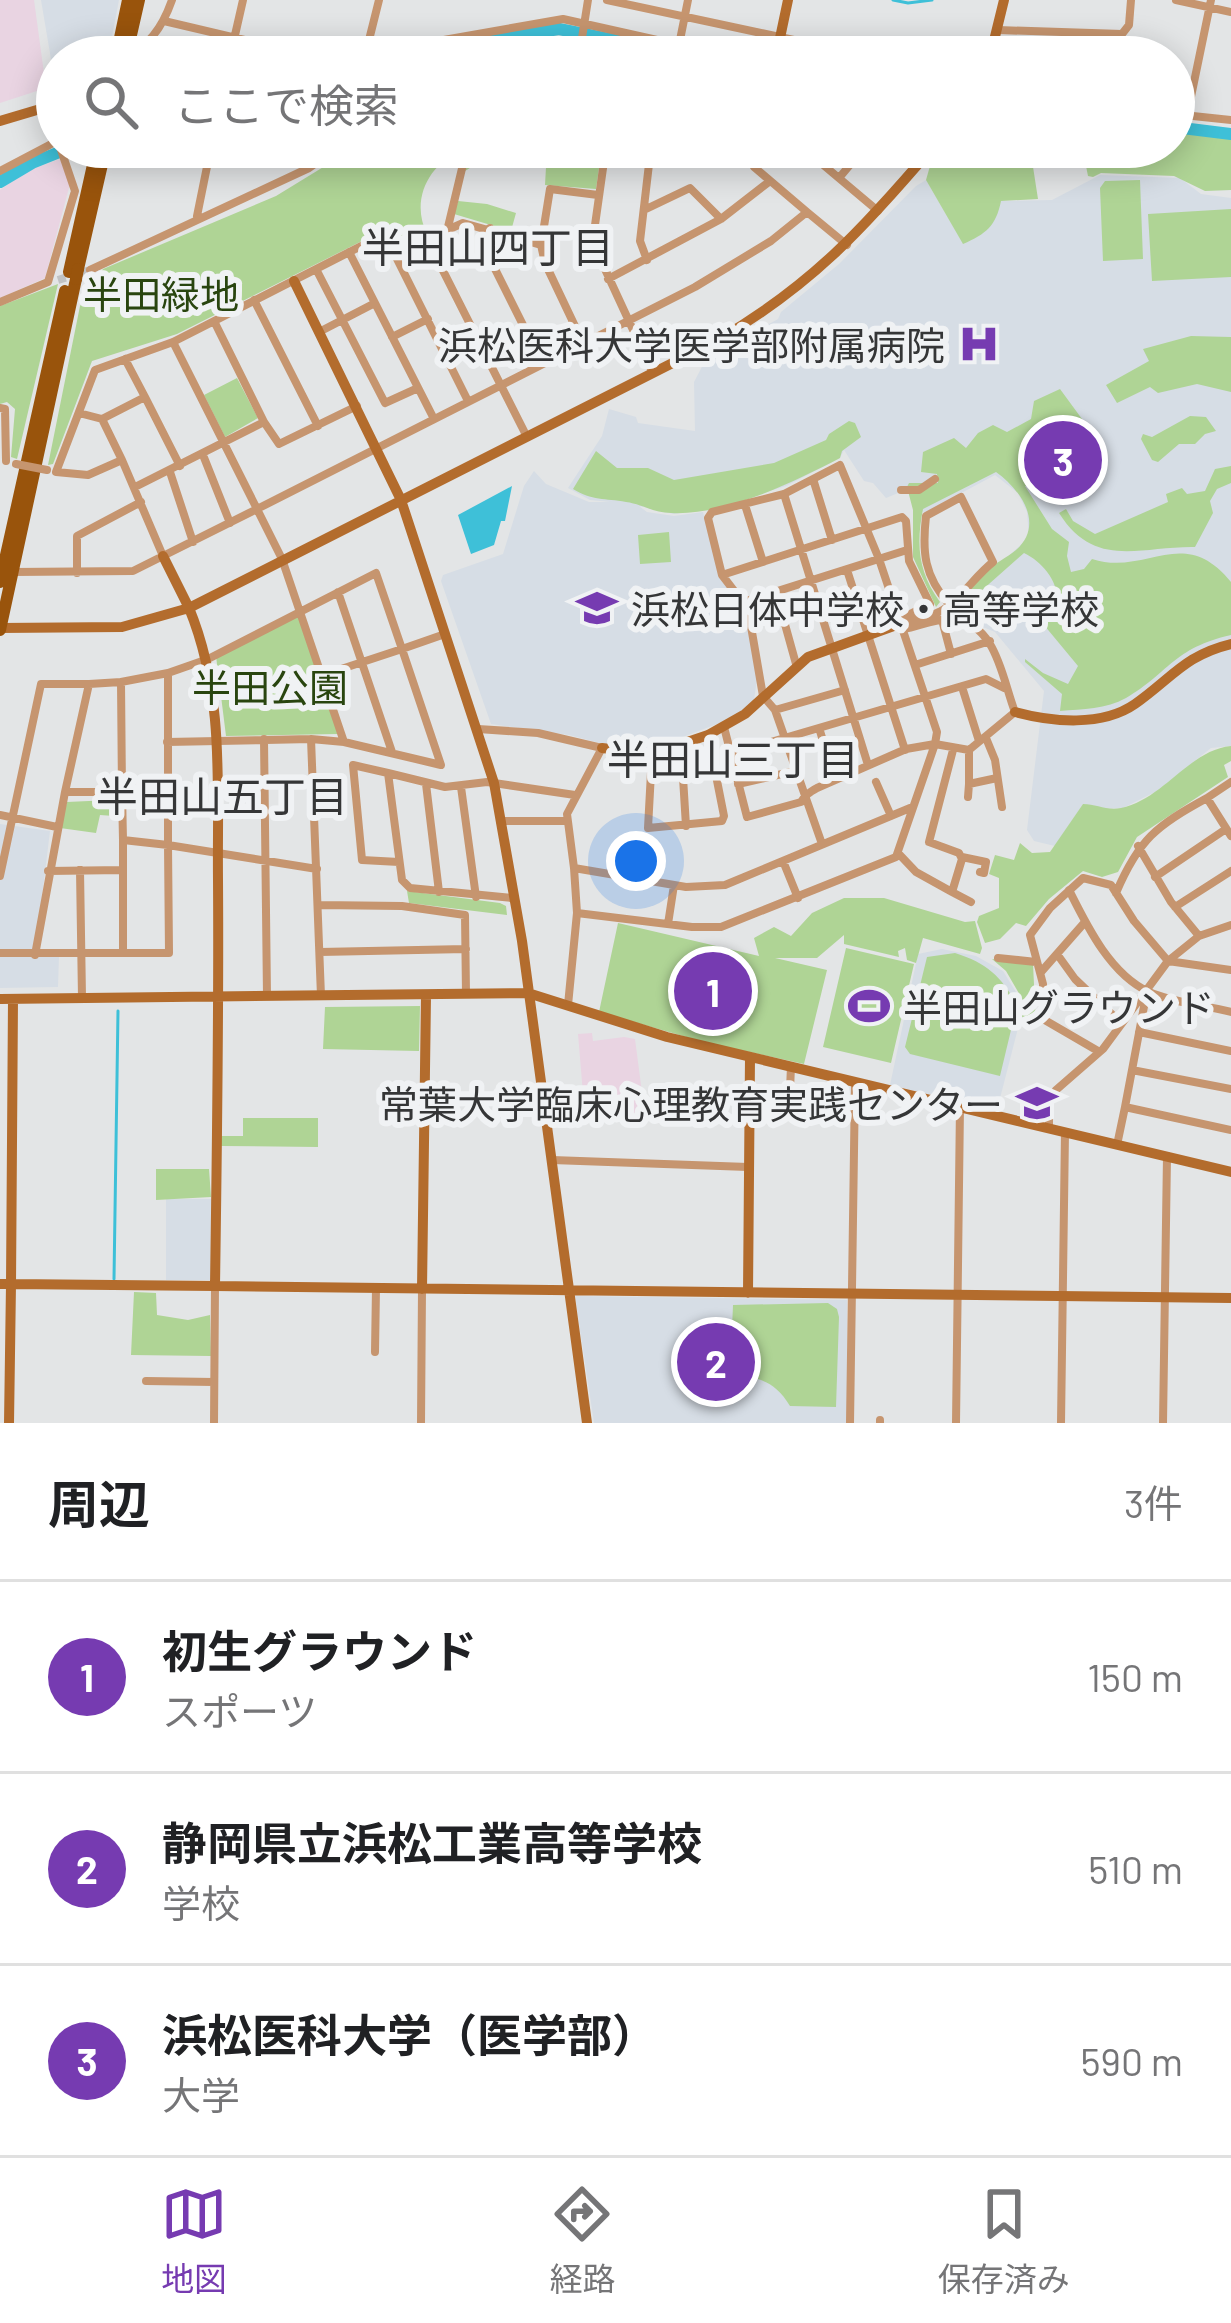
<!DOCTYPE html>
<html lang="ja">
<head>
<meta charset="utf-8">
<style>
	:root { --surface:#fff; --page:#f2f2f2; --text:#202124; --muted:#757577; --line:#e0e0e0; --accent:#763bb1 }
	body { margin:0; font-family:Barlow,"Noto Sans JP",sans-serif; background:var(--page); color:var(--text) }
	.you { position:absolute; left:636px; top:861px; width:42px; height:42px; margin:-30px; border:9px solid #fff; border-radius:50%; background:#1a73e8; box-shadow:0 0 0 18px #1a73e833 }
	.badge { display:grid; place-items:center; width:78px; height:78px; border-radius:50%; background:var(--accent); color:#fff; font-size:39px; font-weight:700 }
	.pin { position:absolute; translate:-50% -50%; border:6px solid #fff; box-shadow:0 3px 12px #0006 }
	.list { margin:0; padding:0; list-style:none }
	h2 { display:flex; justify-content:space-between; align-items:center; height:156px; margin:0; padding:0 48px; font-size:51px }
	h2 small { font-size:39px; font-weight:400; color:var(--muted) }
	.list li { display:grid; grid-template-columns:78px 1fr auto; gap:36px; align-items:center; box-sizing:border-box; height:192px; padding:0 48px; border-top:3px solid var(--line) }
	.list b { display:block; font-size:45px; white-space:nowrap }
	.list p { margin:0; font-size:39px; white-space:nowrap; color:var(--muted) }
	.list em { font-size:39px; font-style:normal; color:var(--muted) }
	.icon { flex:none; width:66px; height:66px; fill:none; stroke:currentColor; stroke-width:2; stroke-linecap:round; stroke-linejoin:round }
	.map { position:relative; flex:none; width:1231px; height:1423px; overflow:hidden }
	.search { position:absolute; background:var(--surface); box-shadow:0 6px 30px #0003; left:36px; right:36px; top:36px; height:132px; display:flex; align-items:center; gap:30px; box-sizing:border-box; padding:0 42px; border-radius:66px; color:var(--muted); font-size:45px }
	.sheet { height:732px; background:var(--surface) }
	nav { display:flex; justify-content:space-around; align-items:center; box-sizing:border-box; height:168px; border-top:3px solid var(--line); background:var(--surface); font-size:33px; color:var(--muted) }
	nav a { display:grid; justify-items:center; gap:6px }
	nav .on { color:var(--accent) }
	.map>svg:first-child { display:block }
	.built { fill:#d6dde5 }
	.industrial { fill:#e9d4e2 }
	.green { fill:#afd495 }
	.water { fill:#3ec0d8 }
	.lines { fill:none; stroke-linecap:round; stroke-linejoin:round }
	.stream { stroke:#3ec0d8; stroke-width:3 }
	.river { stroke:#3ec0d8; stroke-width:12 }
	.street-tunnel { stroke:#c0c2c3; stroke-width:8; stroke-dasharray:8 4; stroke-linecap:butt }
	.street { stroke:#c6956f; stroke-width:8 }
	.secondary { stroke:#b36c2d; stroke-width:10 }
	.primary { stroke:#99540c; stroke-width:12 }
	.street-bridge { stroke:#c6956f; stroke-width:8 }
	.primary-bridge { stroke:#99540c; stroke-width:12 }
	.labels { text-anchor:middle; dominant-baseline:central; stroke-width:12; stroke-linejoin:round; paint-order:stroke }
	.park-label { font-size:39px; fill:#29450f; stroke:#f0f2f4 }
	.poi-label { font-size:39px; fill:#353637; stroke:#f0f2f4; text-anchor:end }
	.neighbourhood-label { font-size:42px; fill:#353637; stroke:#f0f2f4 }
</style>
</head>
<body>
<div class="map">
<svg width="1231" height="1423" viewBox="0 0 1231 1423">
	<rect width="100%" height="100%" fill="#e3e5e6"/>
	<path class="built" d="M41 0H119L108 57H57L56 89Z
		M1100 175 1180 178 1201 194 1231 198V746L1211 748 1157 791 1123 808 1104 809 1083 804 1055 846 1034 841 1027 830 1044 691 995 632 948 613 1029 537 1027 512 1018 493 995 475 924 513 918 508 914 493 903 491 886 498 873 483 864 481 844 450 840 458 786 486 730 503 674 514 639 506 647 512 674 516 703 512 720 577 746 612 757 679 754 700 733 718 651 749 630 751 569 735 491 724 441 581 443 575 503 554 524 486 534 471 546 484 589 502H610L590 500 568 488 602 436 609 409 636 417 638 423 695 431 694 382 706 359 778 319 781 312 839 264 916 186 926 180 963 243 1001 201 1052 200Z
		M0 824 50 831 35 955 59 956 58 987 0 988Z
		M942 949 976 956 1003 971 1024 1005 997 1110 890 1085 918 954Z
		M166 1199H213L211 1280H166Z
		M575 1296 847 1300V1423H594Z"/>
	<path class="industrial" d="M0 0H34L46 88 0 103Z
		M60 159 70 184 45 278 0 298V190L29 170Z
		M592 1033 593 1041 624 1037 635 1039 643 1100 641 1121 569 1119 567 1097 583 1094 578 1034Z"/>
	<path class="green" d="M1174 130 1231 137V190L1205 191 1174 176 1101 173 1093 177 1088 176 1086 166 1070 161 1059 147H1174Z
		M356 147H500L497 152 481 154 478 163 465 171 469 157 462 151C429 163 410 200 427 234L397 250 372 236 177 334 92 361 53 464 48 465 80 306 103 269 276 196Z
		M506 147H602L596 189 545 185 547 149Z
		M945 147H980V154L994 156 1002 147H1019L1031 154 1038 199 1001 201C996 226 986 234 963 244L926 180 930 166Z
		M1140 180 1143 259 1103 261 1100 188 1105 181Z
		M458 201 487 204 516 213 511 231 454 214Z
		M1231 209V277L1152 281 1148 214Z
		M58 284 17 459 11 457 15 409 7 402 0 404V306Z
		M1191 336 1231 337V392L1197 384 1158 393 1150 387 1117 403 1106 385 1149 361 1143 349Z
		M237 378 258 418 225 437 204 395Z
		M1060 389 1082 419 1083 427 1077 434 1072 433 1060 419 1035 430 1032 440 1036 452 1030 456 1038 475 1035 486H1025L1052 529 1069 542 1067 556 1071 572 1084 569 1092 559C1146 577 1183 523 1231 582V635C1173 648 1169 673 1126 698 1106 709 1083 709 1060 711L1062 694 1025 662V659L1043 673 1068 684 1078 666 1044 625C1072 602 1051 566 1024 553L972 599V603L988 623 953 607C963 595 973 582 985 572 994 563 1007 558 1016 550 1045 524 1021 490 996 472L923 509C916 545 918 572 940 602L936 607 913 557V510L907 487 909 483H938L937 474 921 472 923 452 954 438 966 448 978 433 993 425 1007 432 1031 419 1034 401Z
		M1190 416 1206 417 1216 431 1205 434 1195 444H1179L1158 462 1152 460 1141 439 1143 434 1152 437Z
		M849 421 855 423 861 437 842 451 840 458C794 482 724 516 671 513 654 513 642 504 626 502 605 498 592 501 573 489L596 451 617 468H648L674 480 774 463 826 440 829 434Z
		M1231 466V483L1217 489 1210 501 1213 513 1195 547C1140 546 1095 570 1059 513L1066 509 1073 521 1095 534 1168 502 1166 494 1182 488 1187 494 1205 491 1215 469Z
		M669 532 671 562 640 564 638 535Z
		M298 616 338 734 226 736 216 656Z
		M1231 746V761L1224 765 1228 777 1137 837 1118 872 1102 877 1083 871 1049 899 1026 926 1016 923 1000 939 985 943 977 922 979 916 999 908V878L989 874 995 855 1014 860 1020 843 1032 853 1050 852 1083 804C1096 804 1107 811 1121 808 1164 799 1189 750 1231 746Z
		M111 800 114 816 100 815 96 833 60 828 67 802Z
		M407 891 500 903 506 906 507 915 409 903Z
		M844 898H884L965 922 975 921 982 948 980 954 923 938 916 963 907 960 905 948 898 951 899 957 844 944V935L817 958H775L827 970 804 1064 704 1042 599 1012 618 923 759 956 754 938 774 927 791 936 812 913Z
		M846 948 914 964 891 1063 823 1047Z
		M955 953C987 963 1001 976 1017 1005L1000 1076 910 1054 905 1047 927 957Z
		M992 959 1033 964 1036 1025 1022 1017 1025 1004 1006 971Z
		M420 1006 419 1051 323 1049 325 1007Z
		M243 1118H318V1147L221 1146V1136H243Z
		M156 1169H209L211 1197 156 1200Z
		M134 1292 156 1293 157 1315 188 1320 210 1315 211 1356 131 1355Z
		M828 1303 837 1309 839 1317 836 1407 790 1406C775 1381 758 1376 730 1376L733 1305Z"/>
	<path class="water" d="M512 486 505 521H501L494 545 471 554 458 515Z"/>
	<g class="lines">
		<path class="stream" d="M893 0 908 3 932 0
			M114 1279 118 1011"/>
		<path class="river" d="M385 57 559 29 698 57
			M1174 127 1231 134
			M0 182 32 163 72 147"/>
		<path class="street-tunnel" d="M58 280 90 270"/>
		<path class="street" d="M607 0 873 57
			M1176 0 1231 12
			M164 21 317 57
			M998 30 1122 34 1129 25 1131 0
			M679 45 688 0
			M127 55C151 46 164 23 172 0
			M365 56 379 0
			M230 57 243 0
			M347 57 563 19 733 57
			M579 57 588 0
			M1061 57 1063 34
			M46 107 57 138
			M1174 114 1231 120
			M1187 116 1211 0
			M606 147 595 225 598 254 652 371
			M758 147 754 167 807 212
			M802 147 878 211
			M1026 147 1039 153
			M0 171 57 141
			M839 178 865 147
			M644 210 690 188 721 219
			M197 216 211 147
			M448 227 465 156
			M490 228V259L542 363
			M427 239 463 223 541 245
			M349 252 434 419
			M395 255 468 401
			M647 260 640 241 651 147
			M316 269 385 403 418 388
			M90 270 309 168 339 147
			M608 279 721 219 770 181
			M254 300 318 426
			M0 302 48 282 75 191 60 147
			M319 332 375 303
			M392 337 428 319
			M583 343 545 263 541 245 550 189 598 195
			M444 352 476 336
			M145 397 180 466
			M0 408 5 409 6 461
			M79 413 102 419 122 460
			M102 419 145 397 125 359
			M264 422 279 444 357 406
			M203 455 230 523
			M170 472 193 542
			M813 479 832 540
			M135 487 264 422 214 321
			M901 490H919L935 479
			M784 494 868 765
			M745 505 763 562
			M163 556 122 460 88 475 56 472 95 370 173 342 371 241 395 255 427 239 526 435
			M847 570 905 750
			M13 572 133 571 257 509 173 342
			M77 573V536L141 502
			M722 575 902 517 906 521 909 561 930 604 900 619
			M338 592 392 752
			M776 592 796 664
			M743 602 907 550
			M942 620 951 654
			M902 623C914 620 930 617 941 611 961 599 975 576 993 562L961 497 926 516C922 552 924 576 949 604
			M915 665 990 641
			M168 673 208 659 376 573 402 649 445 634
			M962 687 979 741
			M775 710 845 690
			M724 727 747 817 801 802C805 795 810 792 817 788L906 749 935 744 937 732 879 559 840 465 784 494 712 512 708 518 722 575 748 609 763 696 775 710 822 844
			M478 729 538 733 602 748 567 814 574 868
			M820 731 835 780
			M986 738 995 760 1002 807
			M264 739 267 996
			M311 739 321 996
			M167 742 311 739 344 742 441 765 402 649 323 675
			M344 742 282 559 257 509 695 287 771 241 807 212 847 245
			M681 745 686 826
			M969 750V784L997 778
			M652 754 648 828 722 821 724 816 708 735
			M730 754 986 679 1004 688
			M388 773 353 765 362 860 399 862
			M876 782 891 816
			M426 784 439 892
			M738 784 795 771
			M461 787 476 897
			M65 792 89 684 121 682
			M122 792 121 682 168 673V845L317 869
			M968 797 969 784
			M1207 798 1231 782
			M0 815 57 827
			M500 821H566
			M1138 846 1171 902 1199 936
			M898 853 916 872 952 892 962 859 959 853 929 842 953 750
			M962 857 986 862 984 873 980 872
			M783 861 798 898
			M80 870 82 998
			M48 871 123 870
			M0 876 41 684H89
			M1155 877 1226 829
			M1069 890C1087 926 1110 974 1149 992 1173 1003 1205 1005 1231 1012
			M952 892 971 902
			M1116 893C1139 839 1156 826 1207 798L1231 836
			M512 898 410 888 402 880 388 773 445 787 487 782 575 795
			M319 905 402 906 465 915 466 994
			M1175 907 1231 871
			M577 913 574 868 686 887 725 885 910 808
			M668 924 674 885
			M320 952 466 949
			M0 953H169L168 845 123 840V953
			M1057 954 1075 979 1121 1023
			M35 955 65 792H122L123 840
			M998 958 1036 962
			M1041 972 1085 922
			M568 1005 577 913 692 927H721L896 857 935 744 969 750 1015 712C1002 679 997 623 952 619 937 618 919 626 904 629
			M1139 1032 1231 1051
			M1098 1051 1043 1019V984L1030 935 1050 908 1083 878 1111 885 1134 921 1168 961 1231 970
			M1132 1070 1231 1089
			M750 1090H790L791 1066
			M1125 1107 1146 996
			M1049 1128V1103L1056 1090 1103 1049 1168 961 1199 936 1231 925
			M1117 1145 1125 1107 1231 1130
			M552 1160 748 1167
			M375 1352 376 1288
			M146 1381 214 1382
			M880 1420V1423
			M214 1423 215 1286
			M421 1423 422 1289
			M850 1423 855 1083
			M956 1423 960 1106
			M1061 1423 1065 1132
			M1163 1423 1167 1156"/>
		<path class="secondary" d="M776 57 788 0
			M990 57 1004 0
			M0 121 57 104
			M933 147C863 229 811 286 716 341L189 608C225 695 217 787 218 880 219 1016 217 1151 215 1286L1231 1298
			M294 281 401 500 494 783 522 941 587 1423
			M0 628 122 627 189 608 163 556
			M1015 712C1052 722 1102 727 1135 704 1172 678 1185 655 1231 644
			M602 748 652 754 708 735 745 714 808 657 902 623
			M0 999 528 993 667 1037 1231 1172
			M13 999 11 1284 215 1286
			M0 1284H11L9 1423
			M422 1289 426 996
			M748 1293 750 1057"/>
		<path class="primary" d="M116 57 128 0
			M126 57 139 0
			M78 269 106 147
			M69 272 97 147
			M0 582 65 291
			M0 630 76 279"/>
		<path class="street-bridge" d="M16 464 47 470"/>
		<path class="primary-bridge" d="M76 279 78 269"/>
	</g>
	<defs>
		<g id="hospital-bare" transform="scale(3.24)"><path d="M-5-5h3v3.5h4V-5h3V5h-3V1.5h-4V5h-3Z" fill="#763bb1" stroke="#f0f2f4" stroke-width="2.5" paint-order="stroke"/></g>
		<g id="school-bare" transform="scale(3.24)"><path d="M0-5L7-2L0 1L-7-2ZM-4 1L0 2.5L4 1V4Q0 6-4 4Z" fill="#763bb1" stroke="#f0f2f4" stroke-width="2.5" paint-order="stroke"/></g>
		<g id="stadium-bare" transform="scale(3.24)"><path d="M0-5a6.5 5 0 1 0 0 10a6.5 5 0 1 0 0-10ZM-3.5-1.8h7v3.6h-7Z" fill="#763bb1" stroke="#f0f2f4" stroke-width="2.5" paint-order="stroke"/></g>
		<g id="university-bare" transform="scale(3.24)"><path d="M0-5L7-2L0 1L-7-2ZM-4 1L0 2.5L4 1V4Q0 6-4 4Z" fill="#763bb1" stroke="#f0f2f4" stroke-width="2.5" paint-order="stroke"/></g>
	</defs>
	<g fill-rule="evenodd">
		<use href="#hospital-bare" x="979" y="344"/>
		<use href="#school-bare" x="597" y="608"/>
		<use href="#stadium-bare" x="869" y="1006"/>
		<use href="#university-bare" x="1037" y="1103"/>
	</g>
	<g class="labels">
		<g class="park-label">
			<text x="161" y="293">半田緑地</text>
			<text x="270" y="686">半田公園</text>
		</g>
		<g class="poi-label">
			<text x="945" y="344">浜松医科大学医学部附属病院</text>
			<text x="631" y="608" text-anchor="start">浜松日体中学校・高等学校</text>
			<text x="903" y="1006" text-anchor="start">半田山グラウンド</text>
			<text x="1003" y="1103">常葉大学臨床心理教育実践センター</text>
		</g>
		<g class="neighbourhood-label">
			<text x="488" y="246">半田山四丁目</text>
			<text x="733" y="758">半田山三丁目</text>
			<text x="222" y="795">半田山五丁目</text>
		</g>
	</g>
</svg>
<div class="you"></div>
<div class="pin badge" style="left:713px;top:991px">1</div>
<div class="pin badge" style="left:716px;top:1362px">2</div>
<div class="pin badge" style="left:1063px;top:460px">3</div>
<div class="search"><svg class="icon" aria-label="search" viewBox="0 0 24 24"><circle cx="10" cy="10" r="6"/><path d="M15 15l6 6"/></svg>ここで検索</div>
</div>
<section class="sheet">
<h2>周辺<small>3件</small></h2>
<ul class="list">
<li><span class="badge">1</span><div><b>初生グラウンド</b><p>スポーツ</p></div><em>150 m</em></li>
<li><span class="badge">2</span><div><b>静岡県立浜松工業高等学校</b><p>学校</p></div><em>510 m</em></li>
<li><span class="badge">3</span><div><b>浜松医科大学（医学部）</b><p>大学</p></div><em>590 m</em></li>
</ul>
</section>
<nav>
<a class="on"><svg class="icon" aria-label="map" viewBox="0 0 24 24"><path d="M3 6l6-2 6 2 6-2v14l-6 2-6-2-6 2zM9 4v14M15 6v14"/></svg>地図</a>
<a><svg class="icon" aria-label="directions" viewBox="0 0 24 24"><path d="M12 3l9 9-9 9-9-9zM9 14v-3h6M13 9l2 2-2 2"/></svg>経路</a>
<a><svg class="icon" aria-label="saved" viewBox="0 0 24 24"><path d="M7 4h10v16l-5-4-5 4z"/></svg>保存済み</a>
</nav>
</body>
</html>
